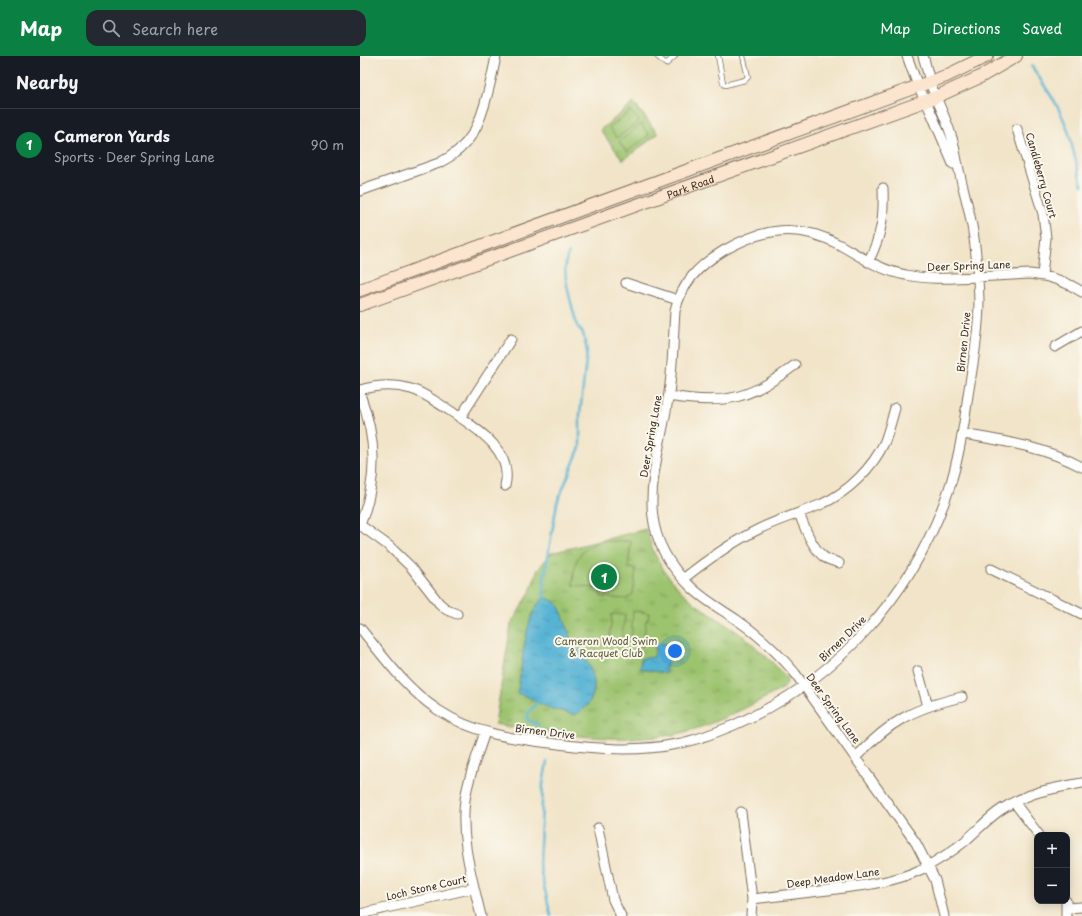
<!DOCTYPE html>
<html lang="en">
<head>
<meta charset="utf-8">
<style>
	:root { --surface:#171b24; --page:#242831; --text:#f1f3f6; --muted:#9ea1a6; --line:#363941; --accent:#0b8043 }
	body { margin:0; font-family:"Playpen Sans",sans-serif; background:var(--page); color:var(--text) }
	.controls { position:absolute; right:12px; bottom:12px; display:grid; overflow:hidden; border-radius:8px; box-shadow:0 2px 10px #0003 }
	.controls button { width:36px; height:36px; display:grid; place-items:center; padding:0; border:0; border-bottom:1px solid var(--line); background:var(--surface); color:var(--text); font:20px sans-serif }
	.you { position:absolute; left:315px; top:595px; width:14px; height:14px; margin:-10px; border:3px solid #fff; border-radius:50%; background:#1a73e8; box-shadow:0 0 0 6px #1a73e833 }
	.badge { display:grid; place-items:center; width:26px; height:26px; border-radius:50%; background:var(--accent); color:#fff; font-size:13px; font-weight:700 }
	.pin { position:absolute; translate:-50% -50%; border:2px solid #fff; box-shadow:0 1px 4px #0006 }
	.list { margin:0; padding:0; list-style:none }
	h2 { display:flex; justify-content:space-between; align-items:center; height:52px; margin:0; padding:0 16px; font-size:17px }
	h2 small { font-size:13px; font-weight:400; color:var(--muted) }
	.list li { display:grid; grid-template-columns:26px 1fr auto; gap:12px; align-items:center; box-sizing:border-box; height:72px; padding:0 16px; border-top:1px solid var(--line) }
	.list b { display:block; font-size:15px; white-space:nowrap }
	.list p { margin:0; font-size:13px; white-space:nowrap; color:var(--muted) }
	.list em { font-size:13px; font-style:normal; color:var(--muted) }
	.icon { flex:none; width:22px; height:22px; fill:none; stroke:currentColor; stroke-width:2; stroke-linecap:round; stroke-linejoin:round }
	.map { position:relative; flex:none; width:722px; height:860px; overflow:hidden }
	header { display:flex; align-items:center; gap:24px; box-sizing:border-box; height:56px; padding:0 20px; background:var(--accent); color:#fff }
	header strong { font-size:19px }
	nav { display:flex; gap:22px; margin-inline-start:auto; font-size:14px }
	.search { width:280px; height:36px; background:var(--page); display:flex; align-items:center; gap:10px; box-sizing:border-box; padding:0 14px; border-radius:12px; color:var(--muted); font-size:15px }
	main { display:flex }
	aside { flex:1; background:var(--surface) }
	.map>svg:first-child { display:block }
	.grass { fill:url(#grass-tufts); stroke:#6c7646 }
	.garden { fill:#9cc36e; stroke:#6c7646 }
	.water { fill:url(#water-ripples); stroke:#486e79 }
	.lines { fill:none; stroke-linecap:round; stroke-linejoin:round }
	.stream { stroke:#56b3d4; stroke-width:2.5 }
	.lane-casing { stroke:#7b6b5a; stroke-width:6 }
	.street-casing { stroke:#7b6b5a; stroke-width:11 }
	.secondary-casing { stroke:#7b6b5a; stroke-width:14 }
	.lane { stroke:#fff; stroke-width:4.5 }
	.street { stroke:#fff; stroke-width:9 }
	.secondary { stroke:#fce5cf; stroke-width:12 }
	.labels { text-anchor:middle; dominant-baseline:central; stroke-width:4; stroke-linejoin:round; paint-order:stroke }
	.street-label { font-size:10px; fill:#3b2a1e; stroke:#fbf7ec }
	.park-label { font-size:10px; fill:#585836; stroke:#fbf7ec }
</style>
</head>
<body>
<header>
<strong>Map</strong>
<div class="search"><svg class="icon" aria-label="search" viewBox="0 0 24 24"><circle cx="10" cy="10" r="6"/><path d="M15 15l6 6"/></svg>Search here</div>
<nav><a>Map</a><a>Directions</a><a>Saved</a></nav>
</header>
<main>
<aside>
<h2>Nearby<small></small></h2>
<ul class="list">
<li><span class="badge">1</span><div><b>Cameron Yards</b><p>Sports · Deer Spring Lane</p></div><em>90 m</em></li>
</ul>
</aside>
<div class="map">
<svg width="722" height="860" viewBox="0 0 722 860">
	<defs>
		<pattern id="grass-tufts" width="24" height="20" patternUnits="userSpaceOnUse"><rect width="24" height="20" fill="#9cc36e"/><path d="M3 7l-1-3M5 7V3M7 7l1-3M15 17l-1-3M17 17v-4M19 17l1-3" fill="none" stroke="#809f5a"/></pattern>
		<pattern id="water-ripples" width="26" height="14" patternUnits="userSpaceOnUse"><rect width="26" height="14" fill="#56b3d4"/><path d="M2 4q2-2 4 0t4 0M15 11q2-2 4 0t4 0" fill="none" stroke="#4892ab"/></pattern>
	</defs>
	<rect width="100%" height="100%" fill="#fbf7ec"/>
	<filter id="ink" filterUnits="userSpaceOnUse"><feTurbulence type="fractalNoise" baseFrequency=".025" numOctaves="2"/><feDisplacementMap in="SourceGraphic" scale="8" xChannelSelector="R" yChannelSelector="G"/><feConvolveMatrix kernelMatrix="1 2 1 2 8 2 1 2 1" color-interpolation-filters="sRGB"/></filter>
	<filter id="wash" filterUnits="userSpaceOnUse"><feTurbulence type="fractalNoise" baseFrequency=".012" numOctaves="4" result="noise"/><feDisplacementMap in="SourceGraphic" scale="16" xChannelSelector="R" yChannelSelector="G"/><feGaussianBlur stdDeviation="0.9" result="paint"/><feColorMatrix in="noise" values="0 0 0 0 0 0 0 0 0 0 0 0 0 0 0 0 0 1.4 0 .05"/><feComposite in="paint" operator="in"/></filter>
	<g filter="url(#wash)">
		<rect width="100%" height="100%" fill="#f1e4c8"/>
		<path class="grass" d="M274 47 298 78 263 104 240 74Z
			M286 473 293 495 305 516 320 534 337 549 386 582 410 604 426 621 427 626 424 632C391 649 357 668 321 677 281 686 239 682 199 678 178 675 156 673 135 668L151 568 170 536 177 515 191 497Z"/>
		<path class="garden" d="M271 55 279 65 257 82 249 72Z
			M281 68 289 79 267 96 259 86Z
			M239 485H271L268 512 276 513 273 538 267 543 241 541 240 533 213 529C215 504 215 498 239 485Z
			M273 555 289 557 288 564H286L283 590 271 589Z
			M252 558 265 559 261 587 249 586Z"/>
		<path class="water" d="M184 542C204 543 204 569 211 583 216 594 227 603 231 614 238 633 233 649 215 659L186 651 166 640 157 637C163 613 163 558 184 542Z
			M296 587 310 589 316 596 315 603 308 602 305 617 280 613 281 603 294 601Z"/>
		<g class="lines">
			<path class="stream" d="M671 9 695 46 702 60 708 74 722 129
				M184 545V523L197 447 220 391V358L227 295 223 277 217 270 216 266C212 248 199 213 209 197
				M178 645 168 657 167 664 179 669
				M187 706 183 728 179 809 191 860"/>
		</g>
	</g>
	<g filter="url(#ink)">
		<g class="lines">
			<g class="lane-casing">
				<path id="lane" d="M297 0 306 8 315 0
					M358 0 363 27 365 29 385 24 388 21 383 0"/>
			</g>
			<g class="street-casing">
				<path id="street" d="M547 0 558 30 570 54 593 108
					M657 73 683 158 686 182 682 219
					M0 135 79 107C111 91 120 69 128 36 131 24 134 12 136 0
					M508 206C522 179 524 161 523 132
					M266 227 318 244
					M695 291 722 275
					M0 334C18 329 34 328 51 333 65 337 77 347 89 354 114 371 154 393 145 430
					M0 338C17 384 18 423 0 469
					M309 340C364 349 390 344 435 309
					M100 362 151 283
					M603 378C644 385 684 391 722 411
					M439 457C444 471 452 492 464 501 468 504 474 505 479 507
					M0 469 29 490 51 511 79 547 87 554 97 558
					M631 513 722 558
					M323 523C347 504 372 486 399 473 419 463 441 457 462 448 488 436 513 412 525 385 529 374 532 363 535 352
					M0 572C24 601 46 633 78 654 116 679 155 683 198 688 238 693 277 696 317 688 337 684 355 677 374 669 476 625 554 538 589 433 599 402 604 371 608 339 613 308 619 275 619 244 618 216 616 187 610 160 607 145 602 129 599 114 596 102 595 90 591 79 586 62 577 45 571 29 568 19 566 9 563 0
					M558 615 568 650
					M496 701C530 665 554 652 602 641
					M654 746 679 779
					M381 756 392 843 391 860
					M238 772 253 844 261 860
					M392 843C417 840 443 837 468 834 500 830 533 827 562 813 577 805 593 795 605 785 618 774 628 762 642 753 669 735 692 733 722 727
					M706 852 722 851
					M0 858 114 832
					M121 860C112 822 100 783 105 744 108 721 118 698 125 676
					M584 860 575 824 556 787 435 617C418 597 399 579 377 564 361 553 344 544 330 530 269 471 297 415 308 343 313 314 313 284 315 255 322 227 338 210 363 195 403 172 438 166 480 189 501 201 522 215 546 219 569 224 592 222 615 221 634 220 652 219 670 218 690 220 706 225 722 236
					M706 860V845"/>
			</g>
			<g class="secondary-casing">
				<g id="secondary">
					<path d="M0 234 586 20 627 0"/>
					<path id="s1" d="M0 249 576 41 620 21 656 0"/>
				</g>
			</g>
			<use href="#lane" class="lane"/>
			<use href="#street" class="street"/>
			<use href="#secondary" class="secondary"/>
		</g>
	</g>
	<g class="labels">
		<g class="street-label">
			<text transform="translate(682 119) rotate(74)">Candleberry Court</text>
			<text stroke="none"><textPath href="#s1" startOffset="351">Park Road</textPath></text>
			<text transform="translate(609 209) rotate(-2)">Deer Spring Lane</text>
			<text transform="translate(603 286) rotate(-84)">Birnen Drive</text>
			<text transform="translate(290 380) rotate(-80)">Deer Spring Lane</text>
			<text transform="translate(482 582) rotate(-44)">Birnen Drive</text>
			<text transform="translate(474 652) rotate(54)">Deer Spring Lane</text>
			<text transform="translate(185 675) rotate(7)">Birnen Drive</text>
			<text transform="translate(473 821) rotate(-8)">Deep Meadow Lane</text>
			<text transform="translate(66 831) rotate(-13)">Loch Stone Court</text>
		</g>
		<g class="park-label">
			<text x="246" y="584">Cameron Wood Swim<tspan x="246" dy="12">&amp; Racquet Club</tspan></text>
		</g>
	</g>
</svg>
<div class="controls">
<button>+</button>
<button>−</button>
</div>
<div class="you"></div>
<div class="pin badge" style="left:244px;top:521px">1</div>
</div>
</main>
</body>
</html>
